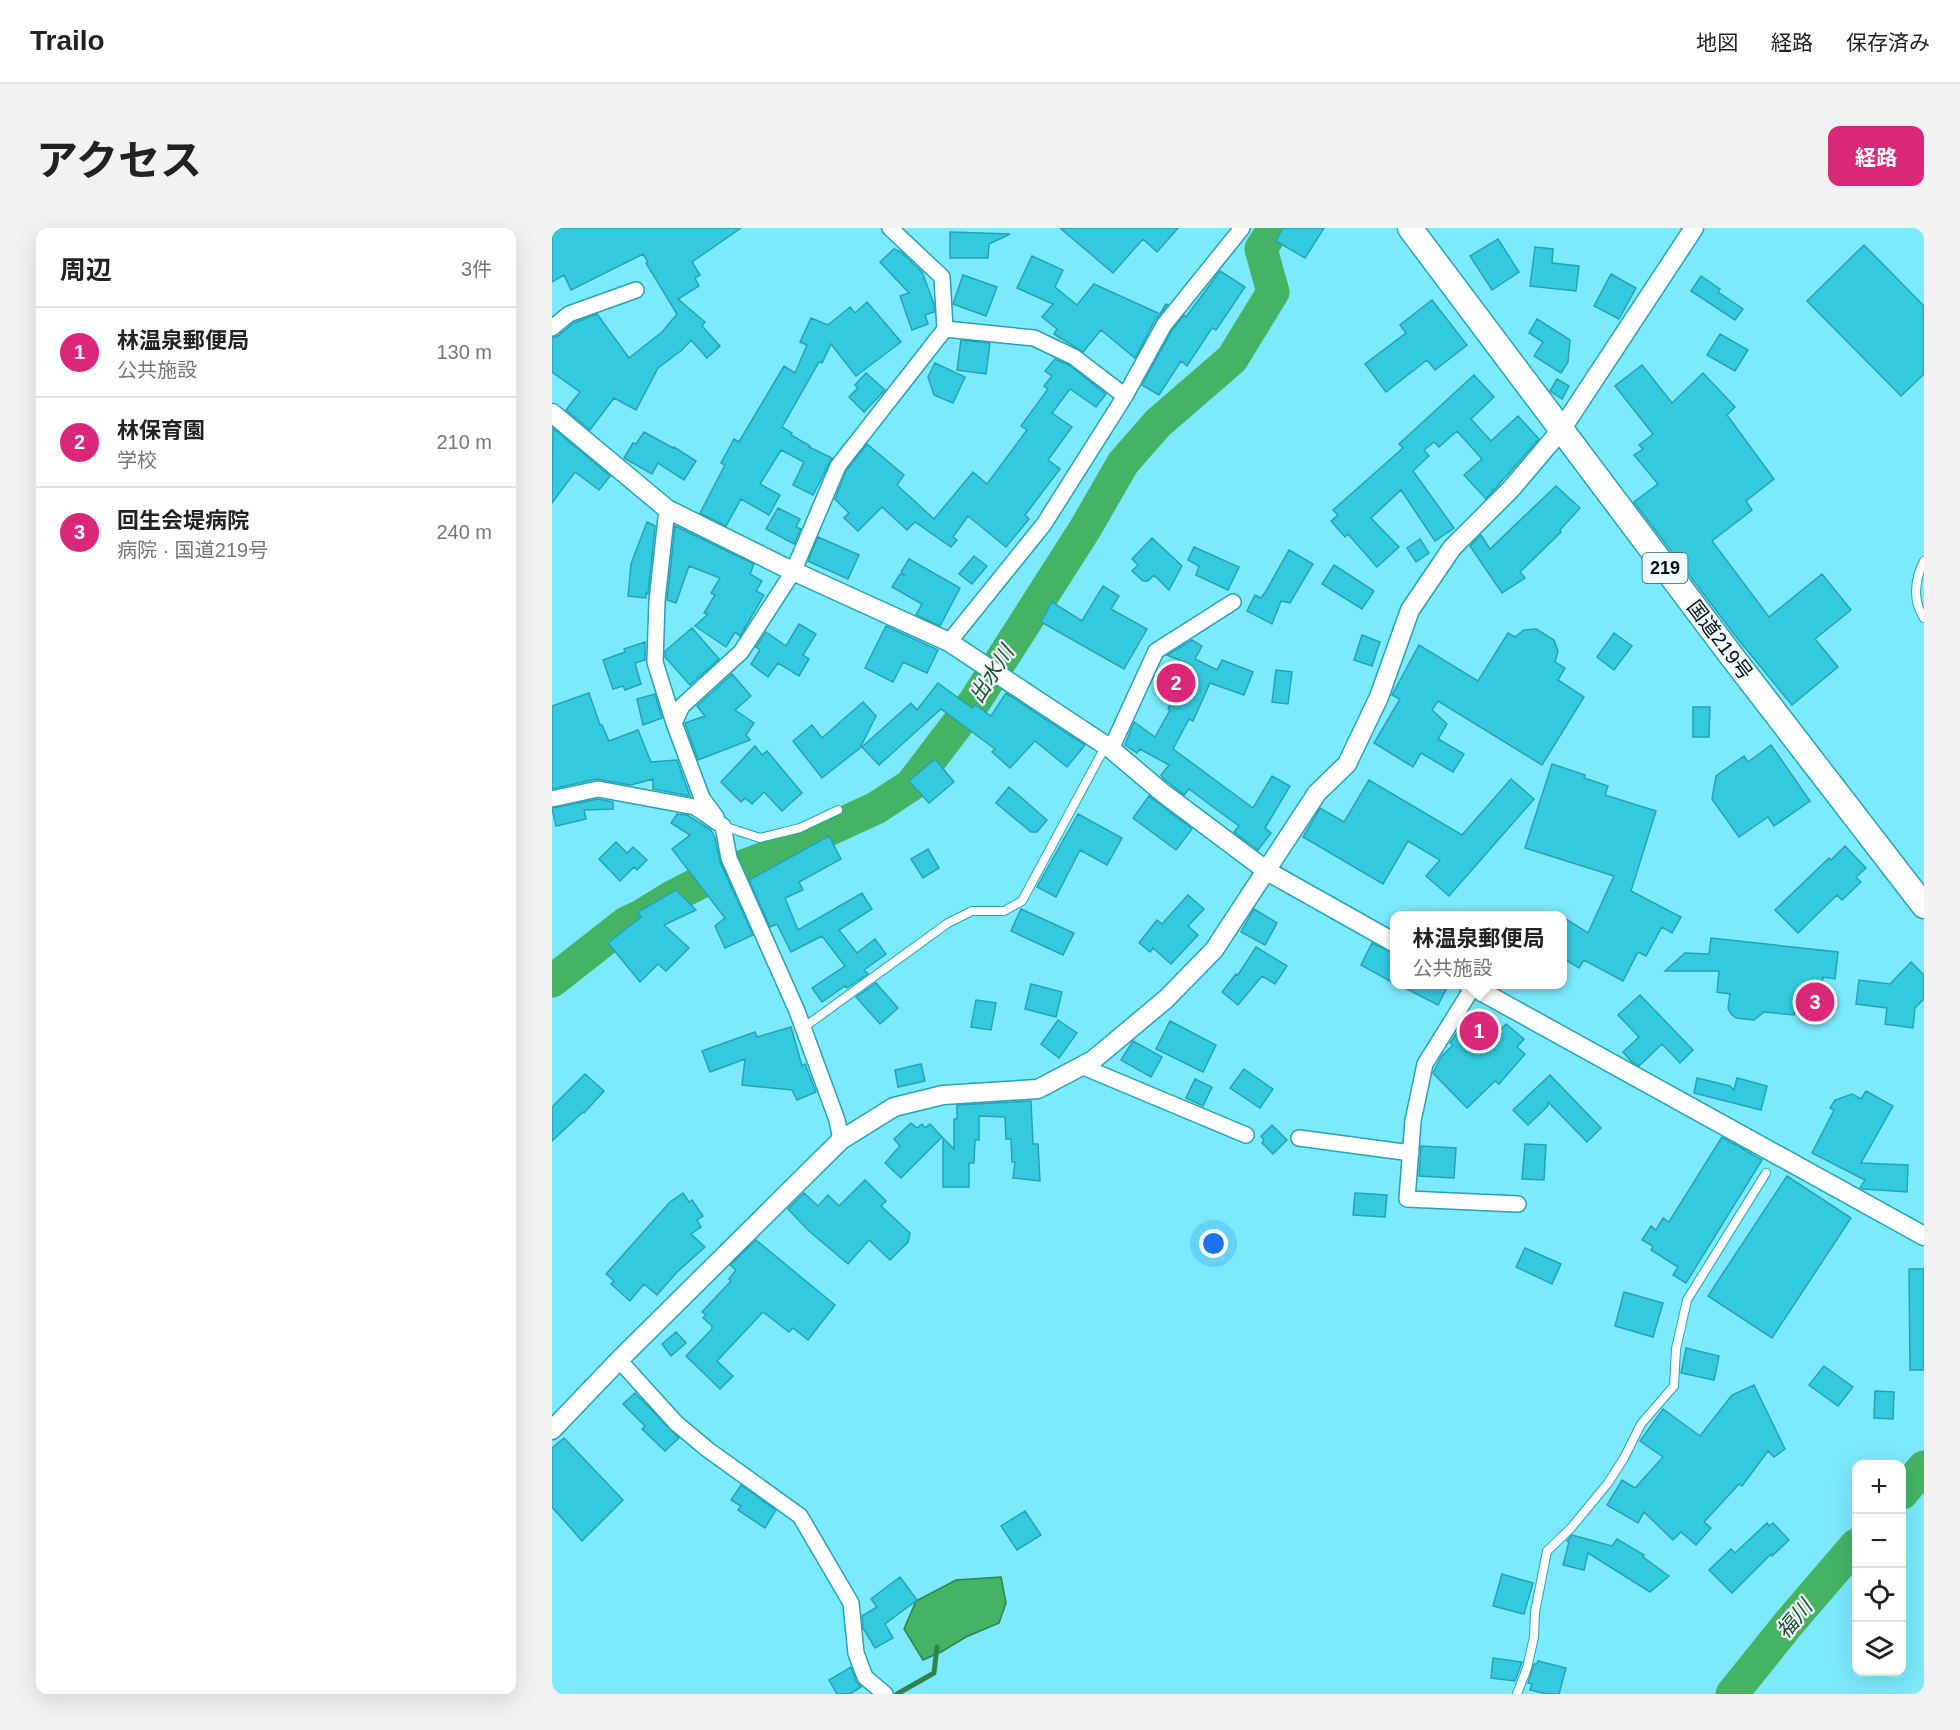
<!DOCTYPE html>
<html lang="ja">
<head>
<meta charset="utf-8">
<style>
	:root { --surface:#fff; --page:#f2f2f2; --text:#222; --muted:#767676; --line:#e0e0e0; --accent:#db2777 }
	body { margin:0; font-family:Arial,"Noto Sans JP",sans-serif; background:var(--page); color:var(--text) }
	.controls { position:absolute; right:18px; bottom:18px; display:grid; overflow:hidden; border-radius:12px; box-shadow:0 6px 24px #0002 }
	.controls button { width:54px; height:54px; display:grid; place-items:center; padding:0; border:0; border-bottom:2px solid var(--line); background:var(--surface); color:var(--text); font:30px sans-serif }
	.you { position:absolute; left:662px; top:1016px; width:21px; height:21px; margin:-15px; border:4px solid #fff; border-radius:50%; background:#1a73e8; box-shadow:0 0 0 9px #1a73e833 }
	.badge { display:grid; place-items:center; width:39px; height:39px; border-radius:50%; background:var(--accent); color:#fff; font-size:20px; font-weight:700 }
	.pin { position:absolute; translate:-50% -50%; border:3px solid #fff; box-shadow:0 2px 6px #0006 }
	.popup { position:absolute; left:838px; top:683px; width:177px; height:78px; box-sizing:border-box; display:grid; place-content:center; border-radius:12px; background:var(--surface); filter:drop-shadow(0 2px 4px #0005); font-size:20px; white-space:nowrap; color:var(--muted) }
	.popup b { font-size:22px; color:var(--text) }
	.popup::after { content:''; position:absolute; left:50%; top:100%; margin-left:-12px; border:12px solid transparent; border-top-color:var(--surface) }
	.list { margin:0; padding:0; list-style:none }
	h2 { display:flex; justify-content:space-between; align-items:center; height:78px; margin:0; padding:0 24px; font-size:26px }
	h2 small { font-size:20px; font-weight:400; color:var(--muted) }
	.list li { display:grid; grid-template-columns:39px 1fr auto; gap:18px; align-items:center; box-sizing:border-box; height:90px; padding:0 24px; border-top:2px solid var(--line) }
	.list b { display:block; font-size:22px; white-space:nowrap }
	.list p { margin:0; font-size:20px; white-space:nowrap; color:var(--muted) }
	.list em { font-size:20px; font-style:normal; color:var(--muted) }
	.icon { flex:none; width:33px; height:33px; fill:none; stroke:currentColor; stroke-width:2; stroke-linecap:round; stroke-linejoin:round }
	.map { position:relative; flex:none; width:1372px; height:1466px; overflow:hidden; border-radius:12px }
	header { display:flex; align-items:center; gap:36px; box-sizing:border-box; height:84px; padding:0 30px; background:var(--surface); border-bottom:2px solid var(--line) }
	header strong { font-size:28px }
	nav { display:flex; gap:33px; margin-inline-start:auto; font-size:21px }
	.intro { display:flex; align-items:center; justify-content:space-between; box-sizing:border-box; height:144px; padding:0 36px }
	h1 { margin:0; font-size:42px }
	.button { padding:15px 27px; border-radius:12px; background:var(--accent); color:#fff; font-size:21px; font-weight:700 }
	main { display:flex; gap:36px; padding:0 36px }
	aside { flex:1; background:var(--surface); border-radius:12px; box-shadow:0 6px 24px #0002 }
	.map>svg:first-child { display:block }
	.water { fill:#44b464; stroke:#30834c; stroke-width:1.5 }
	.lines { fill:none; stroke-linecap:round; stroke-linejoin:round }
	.stream { stroke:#30834c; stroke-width:5 }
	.river { stroke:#44b464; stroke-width:33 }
	.building { fill:#33cae0; stroke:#27a2b4; stroke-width:1.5 }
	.service-casing { stroke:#27a2b4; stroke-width:10 }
	.minor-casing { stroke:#27a2b4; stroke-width:18 }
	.tertiary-casing { stroke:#27a2b4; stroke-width:21 }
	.trunk-casing { stroke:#27a2b4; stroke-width:27 }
	.service { stroke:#fff; stroke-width:8 }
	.minor { stroke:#fff; stroke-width:15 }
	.tertiary { stroke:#fff; stroke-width:18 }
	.trunk { stroke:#fff; stroke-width:24 }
	.labels { text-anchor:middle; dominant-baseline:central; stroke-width:4.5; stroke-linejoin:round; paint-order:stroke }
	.shield { fill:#f0fafb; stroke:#485659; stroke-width:1.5 }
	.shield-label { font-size:18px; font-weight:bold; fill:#001014 }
	.street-label { font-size:20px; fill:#001014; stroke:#f0fafb }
	.water-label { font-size:21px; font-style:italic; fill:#1f4b2a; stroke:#f0fafb }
</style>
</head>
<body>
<header>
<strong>Trailo</strong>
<nav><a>地図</a><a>経路</a><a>保存済み</a></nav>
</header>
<div class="intro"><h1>アクセス</h1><a class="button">経路</a></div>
<main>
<aside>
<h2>周辺<small>3件</small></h2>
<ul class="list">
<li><span class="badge">1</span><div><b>林温泉郵便局</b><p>公共施設</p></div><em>130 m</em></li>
<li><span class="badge">2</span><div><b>林保育園</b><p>学校</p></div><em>210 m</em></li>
<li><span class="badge">3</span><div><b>回生会堤病院</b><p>病院 · 国道219号</p></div><em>240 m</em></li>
</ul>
</aside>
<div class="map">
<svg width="1372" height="1466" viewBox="0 0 1372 1466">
	<rect width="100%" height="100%" fill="#7beafc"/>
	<path class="water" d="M449 1349 454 1375 447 1395 414 1409 389 1424 371 1432 352 1401 364 1373 404 1352Z"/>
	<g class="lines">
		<path class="stream" d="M345 1466 382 1445 385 1419"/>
		<path class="river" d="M0 753 74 695 89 688 118 670 149 654 228 624 324 580 359 557 423 473 533 301 571 235 606 195 680 131 721 64 709 21 722 0
			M1350 1265 1372 1239
			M1180 1466 1237 1395 1304 1317"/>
	</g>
	<path class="building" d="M0 0H189L140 34 148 47 143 50 147 58 126 71 153 94 150 98 168 118 155 130 139 112 130 122 106 140 84 182 62 170 38 202 14 182 28 164 0 144V110L6 108 22 95 45 86 77 130 110 104 125 86 94 35 96 34 91 26 19 62 12 47 0 54Z
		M508 0H626L605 24 591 11 561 45Z
		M731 0H772L753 30 724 13Z
		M398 4 458 6 437 16 436 30H398Z
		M946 11 967 44 940 62 918 28Z
		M1312 17 1372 78V146L1349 168 1255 73Z
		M983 19 1001 21 1000 35 1027 38 1024 63 978 58Z
		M342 21 349 24 370 44 382 76V84L373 87 376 96 360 102 348 68 357 65 328 34Z
		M480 28 511 42 503 59 525 77 542 56 608 86 614 76 616 77 603 92 583 130 549 102 531 124 502 106 505 101 490 89 501 76 465 60Z
		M668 43 693 59 664 102 660 100 635 138 629 133 607 167 590 157 620 102 632 87 634 89Z
		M1059 46 1084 60 1067 91 1042 78Z
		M411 47 445 59 434 88 401 76Z
		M1149 48 1168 61 1166 64 1191 81 1183 92 1139 63Z
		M880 72 915 117 883 142 875 132 834 164 813 136 854 105 848 97Z
		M315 74 349 114 304 148 279 116 270 135 267 134 230 199 240 205 239 207 258 218 257 219 280 230 261 267 241 257 252 234 229 222 208 256 228 267 217 287 189 271 174 298 148 285 173 237 169 235 182 211 187 214 232 138 243 145 255 117 248 114 259 90 276 97 298 79 303 85Z
		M985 91 1018 112 1016 134 1009 145 982 128 991 114 977 105Z
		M1168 106 1196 122 1183 143 1155 127Z
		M409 112 438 115 434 146 405 142Z
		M503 131 517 137 554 166 544 179 518 161 500 185 520 199 496 232 508 241 473 287 477 291 454 319 416 288 401 309 405 312 399 319 363 294 355 302 330 279 306 303 292 290 297 285 283 271 294 243 315 216 352 247 345 257 382 291 421 244 435 256 475 202 469 198 496 161 492 158 500 148 493 143Z
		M383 135 413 149 401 175 382 167 376 149Z
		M1090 137 1120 175 1151 145 1183 179 1175 187 1222 251 1194 273 1200 282 1160 313 1217 389 1270 346 1299 382 1263 411 1286 439 1240 477 1185 410 1082 274 1106 256 1082 227 1091 221 1087 217 1101 206 1063 158Z
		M314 145 333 162 312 184 297 169 306 160 303 157Z
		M922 147 942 169 919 191 939 213 966 188 987 211 934 271 912 247 930 231 905 203 887 219 882 214 872 222 877 228 861 243 902 300 883 313 849 262 819 290 847 319 825 339 796 306 793 309 779 293 786 287 781 282 851 220 847 216Z
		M1005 151 1017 158 1010 171 998 163Z
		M1 200 58 248 47 262 23 244 0 275Z
		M92 204 121 220 122 219 144 233 132 252 106 235 100 246 72 230 81 215 84 216Z
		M1004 258 1028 280 1008 302 1009 304 968 344 973 350 950 365 918 318 929 307 938 321Z
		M226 280 248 291 244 299 249 301 242 316 214 301Z
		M95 294 103 298 96 366 94 365V370L76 368 79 336Z
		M123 298 202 336 198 346 210 353 204 363 212 367 188 408 183 404 174 419 143 398 156 386 152 385 163 367 159 365 168 350 137 338 124 375 115 372Z
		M266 309 307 327 296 351 256 333Z
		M600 310 630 338 617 362 602 347 596 353H591L580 343 586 337 580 331Z
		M868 311 877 325 864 334 855 320Z
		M642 319 687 339 676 362 644 347 647 338 636 332Z
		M737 322 761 336 738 375 729 373 720 396 695 383 703 367 709 370 714 363Z
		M422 328 435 338 420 356 407 346Z
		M357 331 408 360 388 398 364 387 370 376 340 359 348 346 352 347 349 344Z
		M782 337 822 363 810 381 770 356Z
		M551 358 567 368 559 381 595 401 572 441 489 394 500 374 530 393Z
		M247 396 264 406 251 427 257 431 247 448 226 435 216 449 199 436 208 422 204 419 214 404 234 418Z
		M334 398 386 422 375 445 351 434 341 454 313 440Z
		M140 400 167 431 138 457 113 429V423Z
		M984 401 1002 412 1006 423 1003 434 1013 440 1006 452 1032 469 990 537 886 473 880 482 895 496 886 511 912 526 901 544 869 525 861 539 822 515 848 471 840 467 867 417 926 453 956 405 963 409 972 402Z
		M1062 405 1080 418 1062 442 1045 429Z
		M810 407 828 414 820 438 802 432Z
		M640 412 650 418 643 431 665 442 670 432 701 444 692 467 658 455 641 493 637 491 621 521 701 580 720 548 738 558 713 600 719 605 706 622 682 604 687 598 661 579 637 561 632 567 611 550 609 547 617 537 588 521 585 525 573 517 582 494 603 509 618 482 616 481 637 436 615 427Z
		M93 414V432L83 435 89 456 73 462 71 458 61 461 51 432 73 424 72 421Z
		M724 442 740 444 736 476 720 474Z
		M180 446 199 468 183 482 202 495 194 507 198 512 146 532 133 495 153 488 145 478Z
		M386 455 420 480 423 477 439 488 454 465 533 517 515 539 483 513 458 540 440 524 443 521 389 481 327 537 310 519 359 475 365 482Z
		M37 465 48 497H50L57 513 86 502 99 534 125 532 138 568 101 561V551L79 557 44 551 0 561V478Z
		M103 466 110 490 91 497 85 471Z
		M311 474 324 488 308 520 270 550 241 513 260 497 270 510Z
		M1141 479H1158L1157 509H1141Z
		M1219 517 1258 573 1222 598 1216 589 1187 609 1160 571 1164 548 1192 528 1196 534Z
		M203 518 210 527 215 523 250 565 230 583 212 564 200 576 193 570 189 574 169 554Z
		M383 531 402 554 377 575 357 553Z
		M1000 536 1033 547 1032 550 1056 558 1053 567 1104 583 1079 663 1129 689 1120 705 1110 699 1094 728 1086 724 1071 753 1032 732 1027 740 1011 730V689L1036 705 1062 648 973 620Z
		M959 551 982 571 897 668 874 648 888 632 856 613 831 656 751 609 768 580 792 594 817 552 910 607Z
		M457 559 495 592 485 604H479L444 575Z
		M597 568 640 601 624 622 581 590Z
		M46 571 61 574V581L32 582 34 591 4 598 0 580Z
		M125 586 135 587 159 602 163 610 168 634 201 707 173 720 163 698 173 690 120 621 138 607 119 595Z
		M526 586 570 610 555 637 528 622 504 669 485 659Z
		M277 608 289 631 247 654 251 662 233 670 246 702 310 665 320 681 287 702 305 725 323 711 334 726 312 742 316 746 295 760 293 758 270 774 260 760 293 738 270 708 239 724 225 696 218 699 197 652Z
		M64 614 75 625 81 619 95 632 85 642 82 639 68 653 47 631Z
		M1293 618 1314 640 1304 649 1309 654 1290 672 1285 667 1246 705 1223 682 1277 630 1279 632Z
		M376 621 387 640 371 650 359 631Z
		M124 662 144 682 112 697 137 720 114 743 106 736 88 754 56 715 89 689 86 684Z
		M636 667 652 681 636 698 646 707 619 736 601 720 598 724 587 715 605 692 610 696Z
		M469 681 522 705 511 727 459 703Z
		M702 681 725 695 713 717 689 704Z
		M1159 710 1286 724 1283 751 1271 749 1268 775 1244 773 1242 787 1212 784 1202 792 1184 790 1179 786 1176 780 1178 766 1165 764 1167 743H1113L1133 725 1157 726Z
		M820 715 843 726V756L809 737Z
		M704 719 735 738 723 756 710 748 686 777 670 764 684 746 686 747Z
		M1359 734 1372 747V771L1363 780 1361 800 1333 796 1335 780 1304 776 1307 752 1338 756Z
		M324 755 346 780 328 796 304 769Z
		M479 756 510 764 504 789 473 781Z
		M845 756H897L886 777Z
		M1088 767 1141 822 1128 835 1110 816 1087 838 1080 834 1071 824 1087 809 1066 787Z
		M424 772 444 775 439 802 419 799Z
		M921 782 947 804 954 796 972 811 965 819 973 826 947 856 943 853 915 880 881 845 889 829 901 817 898 815Z
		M506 792 525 805 507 830 489 816Z
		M618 793 664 817 651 844 604 821Z
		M239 799 250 838 253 836 264 864 245 872 240 862 190 857 193 831 158 844 150 823 203 804 205 809Z
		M581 813 610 829 599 849 569 832Z
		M369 836 373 853 346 859 343 842Z
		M692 841 721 861 708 880 678 860Z
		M33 846 52 863 32 885 31 884 0 913V879Z
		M998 847 1049 900 1035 914 996 874V878L976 897 961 882Z
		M1145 850 1178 858 1182 862 1185 850 1215 858 1209 882 1142 865Z
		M643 851 660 859 651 878 634 870Z
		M1314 863 1341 878 1309 935 1356 937 1355 964 1311 961 1308 960 1313 952 1260 925 1282 882 1278 880 1283 872 1300 866 1309 871Z
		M479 873 481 916H486L488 953 461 950 463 934H460L459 911H454L453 889 427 888V912H423L422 935H417V959H391V910L402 921V891H405V877Z
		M359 895 365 900 370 896 373 900 378 896 390 909 349 950 333 935 348 918 342 911Z
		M720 897 735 912 721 926 710 915 712 912 709 908Z
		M1170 909 1210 932 1134 1055 1121 1047 1126 1039 1099 1022 1101 1018 1090 1012 1099 998 1104 1002 1111 990 1117 994Z
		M973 916 994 917 992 952 970 951Z
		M869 918 904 920 902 950 867 948Z
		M1235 948 1299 990 1220 1110 1156 1068Z
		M313 952 334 973 329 978 358 1005 356 1014 338 1032 317 1012 296 1036 257 1003 236 981 252 965 266 978 276 967 287 978Z
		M131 965 137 974 140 972 151 988 145 992 149 999 139 1006 153 1019 125 1044 105 1067 92 1056 78 1073 59 1056 62 1053 54 1046 118 974Z
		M803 965 835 967 833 989 801 987Z
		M204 1012 283 1077 256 1112 241 1100 237 1104 211 1084 165 1133 181 1148 168 1161 134 1128 160 1101V1098L151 1090 154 1087 150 1084 179 1053 177 1051 184 1042 178 1037Z
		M973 1020 1009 1036 1000 1056 964 1039Z
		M1357 1041H1372V1142H1358Z
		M1072 1064 1111 1075 1101 1109 1063 1098Z
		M124 1104 134 1115 119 1128 110 1116Z
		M1134 1120 1167 1128 1162 1152 1129 1145Z
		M1272 1138 1301 1159 1286 1178 1257 1157Z
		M1202 1157 1233 1221 1222 1229 1216 1223 1190 1258 1187 1256 1152 1294 1159 1300 1144 1317 1129 1304 1121 1312 1092 1284 1086 1295 1055 1277 1070 1252 1083 1260 1111 1229 1088 1213 1111 1181 1148 1208 1180 1167Z
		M1323 1163 1342 1164 1341 1191 1322 1190Z
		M83 1165 127 1210 113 1223 90 1201 93 1198 71 1176Z
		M12 1210 71 1272 30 1313 0 1279V1220Z
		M189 1257 224 1282 213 1300 186 1282 189 1278 179 1272Z
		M473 1283 489 1307 465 1322 449 1298Z
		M1215 1295 1217 1298 1221 1295 1237 1312 1220 1328 1219 1326 1180 1365 1157 1342 1179 1321 1183 1325Z
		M1020 1307 1060 1318 1065 1311 1092 1327 1091 1329 1117 1348 1098 1364 1036 1325 1032 1342 1011 1337 1017 1314 1015 1313Z
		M950 1346 981 1355 972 1386 941 1378Z
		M348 1349 365 1372 333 1396 341 1410 323 1420 311 1400 310 1388 325 1379 319 1371Z
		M941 1430 970 1434 963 1453 939 1450Z
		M986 1433 1014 1440 1007 1466H995L978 1462 980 1456 976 1455 982 1436H985Z
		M299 1439 304 1453 309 1459 298 1466H285L277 1452Z"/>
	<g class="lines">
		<g class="service-casing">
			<path id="service" d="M1372 333C1363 350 1360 373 1372 390
				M171 598 208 610 248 600 286 582
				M251 800 396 695 420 683H452L470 673 553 519
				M965 1466 975 1440 982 1409 983 1384 995 1323 1019 1300 1056 1255 1072 1230 1089 1196 1122 1158 1124 1121 1135 1072 1214 945"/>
		</g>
		<g class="minor-casing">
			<path id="minor" d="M338 0 390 49 393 101 482 110 522 129 573 168
				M0 100 17 86 84 62
				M115 281 105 373 103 434 122 495 150 570 164 589
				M397 414 492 296 573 168 612 97 690 0
				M122 495 130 478 189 424 241 344 286 238 393 101
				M559 521 604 423 681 374
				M0 571 46 561 143 579 171 598 177 630 245 783 285 892 289 912
				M921 759 873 836 861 893 855 971 966 976
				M529 838 694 907
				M747 910 859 925
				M67 1132 124 1195 155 1221 248 1288 299 1375 304 1425 313 1449 333 1466"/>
		</g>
		<g class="tertiary-casing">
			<path id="tertiary" d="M0 185 115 281 230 338 397 414 559 521 611 565 715 643 843 715
				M916 756 1372 1008
				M0 1202 67 1132 289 912 342 879 391 867 486 861 541 832 614 771 662 722 765 565 795 536 827 469 858 382 900 320 959 261 1009 202 1142 0"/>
		</g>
		<g class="trunk-casing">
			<path id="trunk" d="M858 0 1178 426 1372 678"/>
		</g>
		<use href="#service" class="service"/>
		<use href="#minor" class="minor"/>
		<use href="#tertiary" class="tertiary"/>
		<use href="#trunk" class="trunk"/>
	</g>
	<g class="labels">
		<rect class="shield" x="1090.5" y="325" width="45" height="30" rx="4.5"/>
		<g class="shield-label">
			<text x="1113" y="340">219</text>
		</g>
		<g class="street-label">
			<text transform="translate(1168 412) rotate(53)">国道219号</text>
		</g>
		<g class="water-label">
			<text transform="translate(439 446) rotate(-57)">出水川</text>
			<text transform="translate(1242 1391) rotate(-50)">福川</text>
		</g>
	</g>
</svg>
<div class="controls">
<button>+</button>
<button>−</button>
<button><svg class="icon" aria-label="locate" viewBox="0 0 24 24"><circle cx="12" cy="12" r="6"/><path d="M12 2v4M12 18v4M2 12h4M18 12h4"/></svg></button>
<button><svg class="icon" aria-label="layers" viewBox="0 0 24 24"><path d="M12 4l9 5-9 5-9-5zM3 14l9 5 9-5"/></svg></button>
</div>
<div class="you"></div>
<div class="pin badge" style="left:927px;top:803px">1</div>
<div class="popup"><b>林温泉郵便局</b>公共施設</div>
<div class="pin badge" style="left:624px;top:455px">2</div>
<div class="pin badge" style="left:1263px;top:774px">3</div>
</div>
</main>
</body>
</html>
